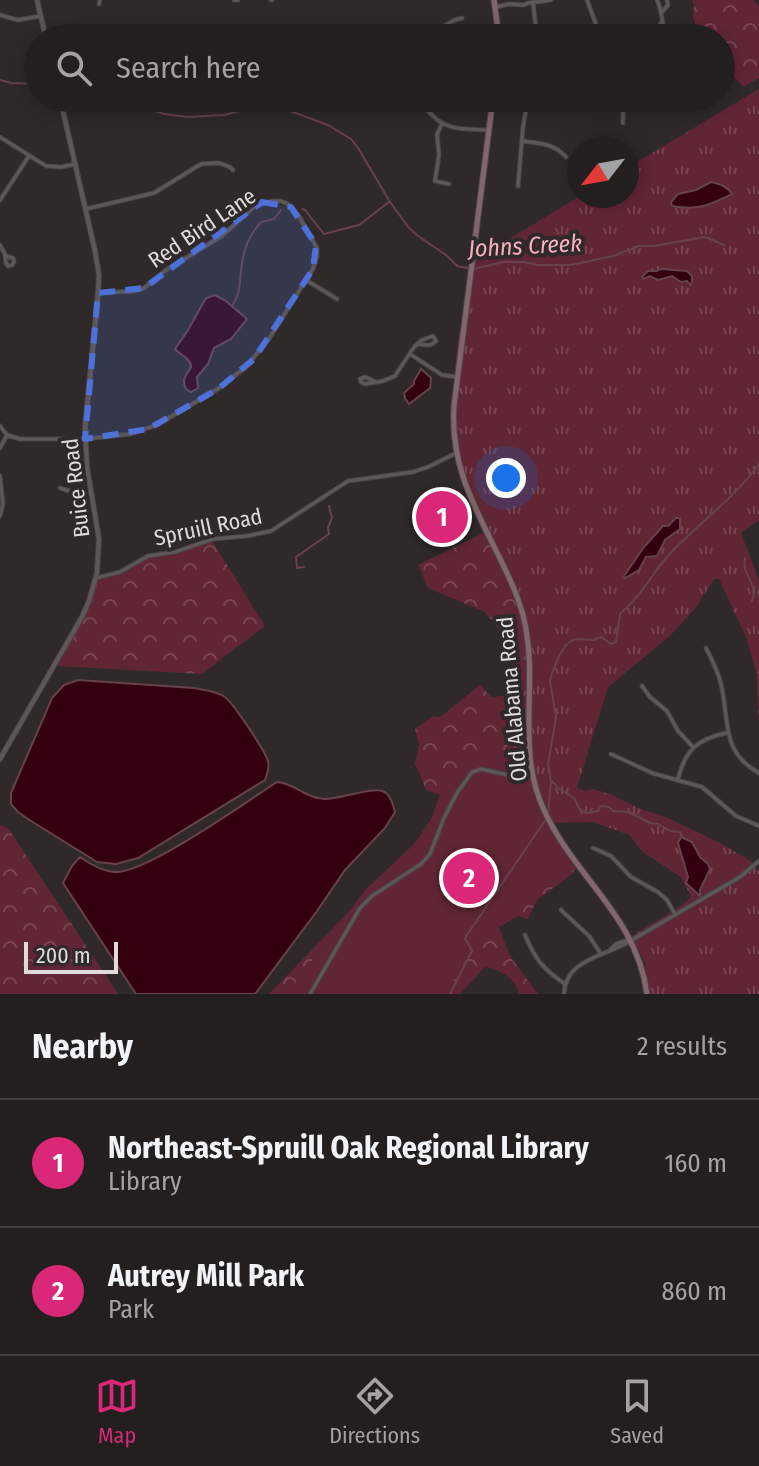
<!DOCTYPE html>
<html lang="en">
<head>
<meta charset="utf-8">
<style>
	:root { --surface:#231f1f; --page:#2b2728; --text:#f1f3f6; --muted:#a3a2a4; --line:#403d3d; --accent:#db2777 }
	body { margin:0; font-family:"Fira Sans Condensed",sans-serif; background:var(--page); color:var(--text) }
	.compass { position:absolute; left:567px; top:136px; width:72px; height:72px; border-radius:50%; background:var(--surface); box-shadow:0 4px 20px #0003; rotate:239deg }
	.scale { position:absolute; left:24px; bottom:20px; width:94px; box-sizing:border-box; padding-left:8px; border:4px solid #dfdbdb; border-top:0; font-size:22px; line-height:28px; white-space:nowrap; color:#dfdbdb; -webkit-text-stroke:6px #2f2929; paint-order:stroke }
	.you { position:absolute; left:506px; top:478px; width:28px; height:28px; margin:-20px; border:6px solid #fff; border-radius:50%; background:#1a73e8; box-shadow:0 0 0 12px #1a73e833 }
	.badge { display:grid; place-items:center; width:52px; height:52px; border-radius:50%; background:var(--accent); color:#fff; font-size:26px; font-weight:700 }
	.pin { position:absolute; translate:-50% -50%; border:4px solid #fff; box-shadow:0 2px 8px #0006 }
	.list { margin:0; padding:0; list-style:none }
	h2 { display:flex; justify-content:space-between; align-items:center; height:104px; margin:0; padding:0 32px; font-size:34px }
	h2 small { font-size:26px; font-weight:400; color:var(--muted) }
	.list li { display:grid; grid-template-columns:52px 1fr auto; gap:24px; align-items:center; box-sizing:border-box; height:128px; padding:0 32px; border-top:2px solid var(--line) }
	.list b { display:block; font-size:30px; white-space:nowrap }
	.list p { margin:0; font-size:26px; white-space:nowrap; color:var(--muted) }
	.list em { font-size:26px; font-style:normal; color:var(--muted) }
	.icon { flex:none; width:44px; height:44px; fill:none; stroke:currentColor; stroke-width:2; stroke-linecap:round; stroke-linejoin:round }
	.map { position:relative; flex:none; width:759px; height:994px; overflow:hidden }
	.search { position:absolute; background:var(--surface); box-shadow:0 4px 20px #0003; left:24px; right:24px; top:24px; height:88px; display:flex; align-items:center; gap:20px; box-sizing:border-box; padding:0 28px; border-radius:44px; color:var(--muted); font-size:30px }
	.sheet { height:360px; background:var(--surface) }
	nav { display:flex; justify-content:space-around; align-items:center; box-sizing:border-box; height:112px; border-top:2px solid var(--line); background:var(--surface); font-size:22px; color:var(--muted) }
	nav a { display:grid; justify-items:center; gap:4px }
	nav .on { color:var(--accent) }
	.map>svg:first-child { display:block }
	.grass { fill:url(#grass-tufts) }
	.forest { fill:url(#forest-crowns) }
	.park { fill:#602633 }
	.water { fill:#340010; stroke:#67424d; stroke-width:2 }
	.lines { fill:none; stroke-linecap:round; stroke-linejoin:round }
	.stream { stroke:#67424d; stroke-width:2 }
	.minor-casing { stroke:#4b4646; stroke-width:5 }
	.tertiary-casing { stroke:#4b4646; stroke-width:6 }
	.secondary-casing { stroke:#4b4646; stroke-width:7 }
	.minor { stroke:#5e5657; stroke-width:3 }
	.tertiary { stroke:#5e5657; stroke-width:4 }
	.secondary { stroke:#83666b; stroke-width:5 }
	.marked { fill:#4e71d9; fill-opacity:0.2; stroke:#4e71d9; stroke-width:6; stroke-dasharray:16 10; stroke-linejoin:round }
	.labels { text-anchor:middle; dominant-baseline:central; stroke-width:8; stroke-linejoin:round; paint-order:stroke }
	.street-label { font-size:22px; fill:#dfdbdb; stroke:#2f2929 }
	.water-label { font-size:24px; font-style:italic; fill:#f6b1bc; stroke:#2f2929 }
</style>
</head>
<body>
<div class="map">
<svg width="759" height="994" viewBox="0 0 759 994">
	<defs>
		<pattern id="grass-tufts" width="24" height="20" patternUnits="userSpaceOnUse" patternTransform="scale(2)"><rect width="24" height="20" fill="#602633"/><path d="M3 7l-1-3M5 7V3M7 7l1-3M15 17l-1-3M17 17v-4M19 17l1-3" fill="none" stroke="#764550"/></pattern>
		<pattern id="forest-crowns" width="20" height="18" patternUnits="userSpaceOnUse" patternTransform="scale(2)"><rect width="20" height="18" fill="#602633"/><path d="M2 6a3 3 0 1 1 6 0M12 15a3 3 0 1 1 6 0" fill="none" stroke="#764550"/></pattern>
	</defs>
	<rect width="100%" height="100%" fill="#2f2929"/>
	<path class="grass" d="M759 89V520L741 533 759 581V723L756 671 746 637 719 579H714L697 606 670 636 608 687 577 788 586 791 593 789 610 794 638 808 666 817 722 844 752 862 759 871V994H645V963L632 936 682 905 691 897 681 877 643 852 629 835 593 822 548 823 530 768 526 710 530 663 461 461 453 427 454 381 458 340 469 290 470 256 488 247 491 250 580 196H627V168Z"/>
	<path class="forest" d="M692 0H754L759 6V78L743 87 721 62V38H700L693 17 694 6Z
		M485 532 513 589 529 641 525 766 548 823 577 867 572 874 537 900 528 919 518 916 499 927 510 956 538 994H519C515 978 501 970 485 967L460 994H269L456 801 426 790 415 763 419 744 415 729 433 716 440 717 480 685 492 697 503 696 515 650 485 612 428 588 418 565Z
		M211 539 265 626 202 674 57 666 93 594 95 581 119 571 150 554 181 550Z
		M0 825 8 828 118 994H0Z"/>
	<path class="park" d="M475 758 529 760 544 811 577 867 472 941 447 994H287L365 890 415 843 431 819 443 786Z"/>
	<path class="water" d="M711 182C720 184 727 186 732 194 709 205 698 211 672 206L671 202 678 194 696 190Z
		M661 269 687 271 692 276V282L690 285 687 281 681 282 672 276 658 280 650 276 643 279 642 277 648 271H657Z
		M215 295 226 301 247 319 231 339 214 348 208 364 197 377 198 388 191 392 186 389C181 379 186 376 191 367 191 358 180 355 175 349L188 330 206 298Z
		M421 369 431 378 430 388 409 404 405 398 404 393 414 384V381Z
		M676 518H680V529L665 540 657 556 646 557 639 570 625 578 624 576 644 547 663 526H668Z
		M78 680 194 688C204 690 217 691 225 697 234 704 265 751 268 761 270 768 267 774 265 780L138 858 116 864 97 862 28 819 18 812 11 804V793L52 698 64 685Z
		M277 782C294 783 307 799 325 799 339 799 373 787 382 791 390 793 393 805 395 812L385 828 345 870 317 911 255 994H136L63 883 72 866 80 857C90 864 102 871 114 872 144 875 246 802 277 782Z
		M681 837 692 842 700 857 708 864 710 869 700 890V896L686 883 688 877 678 843Z"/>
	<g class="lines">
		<path class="stream" d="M0 80 11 83 38 84
			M114 98 164 114 188 117 224 115 256 107 274 105 328 125 351 139 358 148 390 202 409 228 418 236 446 255 457 266 473 269 504 262H524L538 265H571L613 256 639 246H654L705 237 724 245
			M302 209 305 210 324 234 359 225 389 202
			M232 306C242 292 239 279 242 263 244 248 251 233 261 222L274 219 281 210
			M745 558C741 574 759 584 752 601
			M304 567 297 568 296 557 329 534 328 527 332 518 329 506
			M552 781 558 788 574 798 580 810 587 813 598 811 601 806 609 807 613 811 629 812 650 823 658 824 670 831 680 832 682 837
			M548 814 551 781 548 765 556 717 550 681 552 673 559 656 565 646 573 640 577 639 593 640 601 637 611 644 616 642 620 614C640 598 651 575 667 557 697 524 733 500 759 464
			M450 994 472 951 465 938 546 819"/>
		<g class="minor-casing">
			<path id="minor" d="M234 0H238
				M271 0H272
				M587 0 601 38
				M657 0C663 12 661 26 668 38
				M533 2 537 38
				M99 4 100 0
				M496 7 509 4 524 5 528 3 551 0
				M661 13 668 5 667 0
				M0 15 18 20 41 16
				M421 38 455 20 462 18
				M659 38 657 31 662 21
				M418 98C440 130 452 129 489 130
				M623 98V123
				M683 98H687
				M442 124 437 134 439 155 435 181 449 184
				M0 137 46 166 61 167 76 164
				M522 141C538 143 554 143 566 157
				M518 186 523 127 528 98
				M0 200 29 156
				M86 209 154 193 201 164 219 163 230 167 233 170
				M0 245 5 254 6 263 8 266 12 265 14 262 13 258 6 256
				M306 280 337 299
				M410 354 442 375 457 377
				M374 381 365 377 360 379 361 382 365 384 383 381 395 376 412 350 417 344C426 344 429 348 436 341L433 336 422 340 417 344
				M0 426 7 435 20 439H85L131 434 157 425 218 389 246 367 269 339 313 269 317 256V248L299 216 288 204 281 201H272L255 206 222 236 166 270 144 288 134 291 98 293
				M0 448 7 435
				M0 476 3 504 0 516
				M60 488 76 493H91
				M96 578 120 572 148 556 175 552 213 539 247 536 271 531 348 481 413 472 428 467 456 453
				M706 648C712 660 718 671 721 684 730 721 720 751 759 773
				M642 686 650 697 667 711 678 731 693 747
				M611 754 652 773 702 787 736 816 759 826
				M678 779C685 751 697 739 726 733
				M593 848 611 856 631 877 658 892 667 900 675 914
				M561 910 589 936 601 954
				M525 935C535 959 543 969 565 984
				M611 949 616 944 628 940
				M310 994 360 908 372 896 421 864 430 854 444 818 457 793 472 772 481 769 508 775 530 766
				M564 994C565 961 602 956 625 944L740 877 759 861"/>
		</g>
		<g class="tertiary-casing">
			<path id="tertiary" d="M37 0 46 38
				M0 759 82 617 89 601 97 573 99 539 87 467 85 427 98 293 99 275 95 251 60 98"/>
		</g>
		<g class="secondary-casing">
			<path id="secondary" d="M494 0 499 38
				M493 98 454 406C450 470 478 512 504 567 513 585 521 603 525 624 538 686 516 751 544 810 574 877 637 916 647 994"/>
		</g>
		<use href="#minor" class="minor"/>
		<use href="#tertiary" class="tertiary"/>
		<use href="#secondary" class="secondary"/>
	</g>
	<path class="marked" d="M262 202 291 207 316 245 313 269 254 359 218 389 148 429 85 439 98 293 144 288Z"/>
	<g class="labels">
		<g class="street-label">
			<text transform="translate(202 228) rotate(-34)">Red Bird Lane</text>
			<text transform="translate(76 488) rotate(-97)">Buice Road</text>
			<text transform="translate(208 527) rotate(-12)">Spruill Road</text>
			<text transform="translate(512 699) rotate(-95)">Old Alabama Road</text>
		</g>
		<g class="water-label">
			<text transform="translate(525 246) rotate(-3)">Johns Creek</text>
		</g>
	</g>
</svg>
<svg class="compass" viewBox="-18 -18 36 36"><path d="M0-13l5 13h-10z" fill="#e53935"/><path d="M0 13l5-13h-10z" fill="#a3a2a4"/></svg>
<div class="scale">200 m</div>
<div class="you"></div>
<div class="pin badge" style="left:442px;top:517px">1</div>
<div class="pin badge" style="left:469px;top:878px">2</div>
<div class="search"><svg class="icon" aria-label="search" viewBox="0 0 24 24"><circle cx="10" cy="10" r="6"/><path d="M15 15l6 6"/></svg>Search here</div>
</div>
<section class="sheet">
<h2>Nearby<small>2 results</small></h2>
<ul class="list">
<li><span class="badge">1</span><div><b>Northeast-Spruill Oak Regional Library</b><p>Library</p></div><em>160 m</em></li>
<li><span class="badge">2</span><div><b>Autrey Mill Park</b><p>Park</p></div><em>860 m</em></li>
</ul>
</section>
<nav>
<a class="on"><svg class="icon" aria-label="map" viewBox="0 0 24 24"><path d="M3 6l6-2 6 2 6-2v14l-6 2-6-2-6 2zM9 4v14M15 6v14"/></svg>Map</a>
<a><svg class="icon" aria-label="directions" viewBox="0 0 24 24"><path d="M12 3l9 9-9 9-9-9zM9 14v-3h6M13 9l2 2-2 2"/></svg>Directions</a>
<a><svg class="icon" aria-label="saved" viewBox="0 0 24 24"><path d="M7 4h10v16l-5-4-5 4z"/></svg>Saved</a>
</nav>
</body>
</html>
